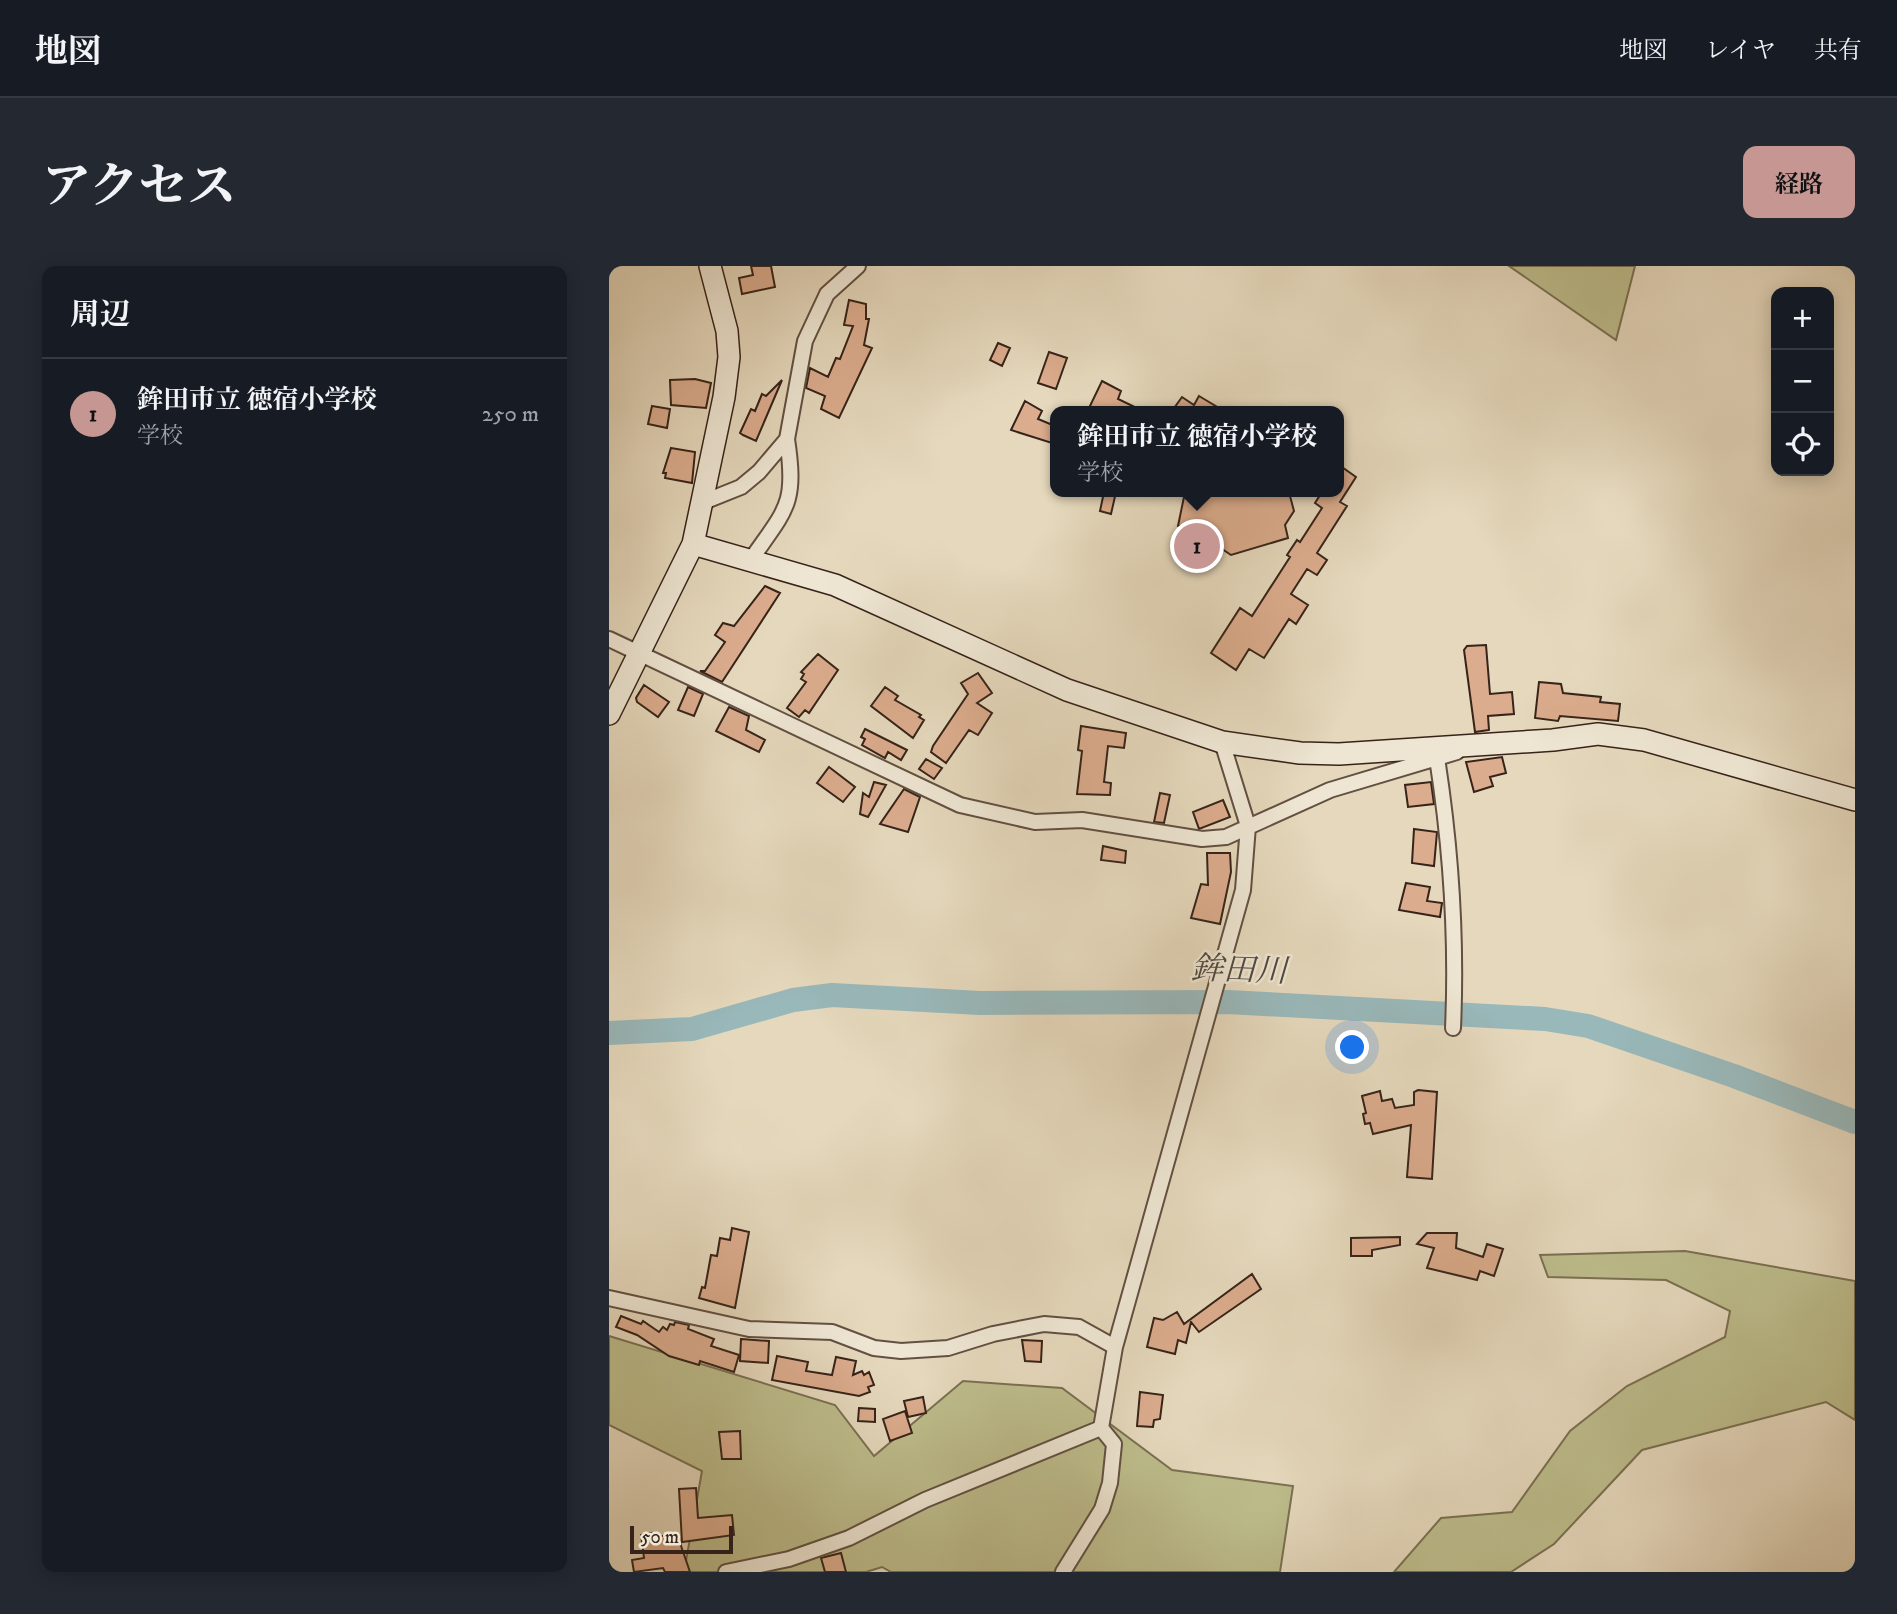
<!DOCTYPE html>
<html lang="ja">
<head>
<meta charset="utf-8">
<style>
	:root { --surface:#171b24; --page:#242831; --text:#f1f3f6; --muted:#9ea1a6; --line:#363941; --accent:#c59692 }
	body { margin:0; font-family:"IM FELL DW Pica","Noto Serif JP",serif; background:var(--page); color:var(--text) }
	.controls { position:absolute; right:21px; top:21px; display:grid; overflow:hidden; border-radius:14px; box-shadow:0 4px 18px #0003 }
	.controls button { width:63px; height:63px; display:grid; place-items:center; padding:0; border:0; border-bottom:2px solid var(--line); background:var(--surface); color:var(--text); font:35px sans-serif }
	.scale { position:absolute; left:21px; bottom:18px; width:103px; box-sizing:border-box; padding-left:7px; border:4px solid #372319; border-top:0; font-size:19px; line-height:24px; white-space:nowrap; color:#372319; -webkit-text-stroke:5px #eee6d3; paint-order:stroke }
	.you { position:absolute; left:744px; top:782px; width:24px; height:24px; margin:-18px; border:5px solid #fff; border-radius:50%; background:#1a73e8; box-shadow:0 0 0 10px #1a73e833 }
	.badge { display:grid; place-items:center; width:46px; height:46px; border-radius:50%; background:var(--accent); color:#111; font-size:23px; font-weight:700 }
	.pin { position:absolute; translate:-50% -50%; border:4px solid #fff; box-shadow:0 2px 7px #0006 }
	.popup { position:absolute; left:441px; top:140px; width:294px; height:91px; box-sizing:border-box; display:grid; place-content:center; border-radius:14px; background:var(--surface); filter:drop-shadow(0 2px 5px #0005); font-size:23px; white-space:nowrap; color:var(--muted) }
	.popup b { font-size:26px; color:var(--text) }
	.popup::after { content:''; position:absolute; left:50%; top:100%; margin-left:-14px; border:14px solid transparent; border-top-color:var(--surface) }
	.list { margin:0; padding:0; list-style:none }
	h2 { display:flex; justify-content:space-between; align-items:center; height:91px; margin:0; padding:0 28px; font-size:30px }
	h2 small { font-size:23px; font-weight:400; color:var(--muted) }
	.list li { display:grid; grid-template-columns:46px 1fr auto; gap:21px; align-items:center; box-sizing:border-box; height:112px; padding:0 28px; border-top:2px solid var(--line) }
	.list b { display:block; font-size:26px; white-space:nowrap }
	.list p { margin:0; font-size:23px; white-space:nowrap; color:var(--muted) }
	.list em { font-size:23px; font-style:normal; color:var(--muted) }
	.icon { flex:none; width:38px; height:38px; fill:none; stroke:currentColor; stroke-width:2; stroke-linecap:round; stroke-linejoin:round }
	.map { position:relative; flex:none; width:1246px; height:1306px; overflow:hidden; border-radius:14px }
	header { display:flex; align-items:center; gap:42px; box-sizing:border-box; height:98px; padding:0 35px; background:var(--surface); border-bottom:2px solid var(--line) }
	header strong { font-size:33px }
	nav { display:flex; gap:38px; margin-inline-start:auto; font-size:24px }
	.intro { display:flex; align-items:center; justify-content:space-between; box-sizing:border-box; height:168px; padding:0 42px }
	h1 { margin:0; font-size:49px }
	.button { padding:18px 32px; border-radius:14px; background:var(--accent); color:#111; font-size:24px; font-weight:700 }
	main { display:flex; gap:42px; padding:0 42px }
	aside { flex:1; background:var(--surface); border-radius:14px; box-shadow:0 4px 18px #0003 }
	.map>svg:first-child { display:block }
	.green { fill:#bdbc8b; stroke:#7a7052; stroke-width:2 }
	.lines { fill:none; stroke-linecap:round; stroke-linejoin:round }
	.river { stroke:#99b8ba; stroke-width:24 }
	.building { fill:#dbac8d; stroke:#372319; stroke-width:2 }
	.street-casing { stroke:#625042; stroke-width:18 }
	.secondary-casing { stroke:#372319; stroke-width:24 }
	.street { stroke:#eee6d3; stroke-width:14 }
	.secondary { stroke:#eee6d3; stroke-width:21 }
	.labels { text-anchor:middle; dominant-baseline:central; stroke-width:5; stroke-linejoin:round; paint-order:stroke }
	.water-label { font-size:32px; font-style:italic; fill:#504841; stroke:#eee6d3 }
</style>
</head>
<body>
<header>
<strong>地図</strong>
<nav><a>地図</a><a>レイヤ</a><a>共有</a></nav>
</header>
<div class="intro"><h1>アクセス</h1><a class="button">経路</a></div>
<main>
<aside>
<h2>周辺<small></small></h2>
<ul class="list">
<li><span class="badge">1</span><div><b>鉾田市立 徳宿小学校</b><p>学校</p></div><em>250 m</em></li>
</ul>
</aside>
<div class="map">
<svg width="1246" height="1306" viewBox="0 0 1246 1306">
	<rect width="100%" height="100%" fill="#e5d8bc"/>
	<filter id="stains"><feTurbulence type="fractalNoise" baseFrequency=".00286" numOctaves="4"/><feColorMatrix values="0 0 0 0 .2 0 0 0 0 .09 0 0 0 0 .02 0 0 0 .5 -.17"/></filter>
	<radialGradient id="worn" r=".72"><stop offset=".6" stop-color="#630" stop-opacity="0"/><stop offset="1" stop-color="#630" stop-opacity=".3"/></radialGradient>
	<path class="green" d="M900 0H1026L1007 74Z
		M1076 985 1246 1015V1154L1217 1136 1033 1184 945 1278 902 1306H785L832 1252 903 1246 961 1165 1018 1120 1116 1071 1121 1045 1057 1014 939 1011 931 989Z
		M0 1070 226 1139 265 1190 354 1115 453 1122 563 1204 684 1220 671 1306H282L273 1301 257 1306H75L93 1205 0 1159Z"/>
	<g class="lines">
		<path class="river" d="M0 767 83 763 184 734 223 729 371 737 619 736 936 753 979 760 1125 810 1246 856"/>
	</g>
	<path class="building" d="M142 0H162L166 21 133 28 130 12 144 9Z
		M240 34 257 38V53H260L255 79 263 82 230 152 212 143 216 130 197 122 201 102 219 111 227 92 231 93 244 60 235 59Z
		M389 77 401 82 393 100 381 94Z
		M440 86 458 92 447 123 429 117Z
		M86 113 102 117 97 142 62 139 61 114Z
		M173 114 147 175 134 169 131 167 137 154 142 143 146 145 153 128 157 130Z
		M493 115 512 125 509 133 534 145H486L480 142Z
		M590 130 615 145H563L573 131 585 139Z
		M416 135 433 145 429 153 446 160V178L402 164Z
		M43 140 61 143 58 162 39 158Z
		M62 182 86 186 83 217 56 212 57 207H54Z
		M730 199 747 211 731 236 738 240 708 287 718 294 708 309 698 303 682 328 699 339 687 358 680 353 655 392 640 383 627 404 602 387 631 342 643 350 681 291 678 289 688 274 691 276 713 242 706 237 713 226H730Z
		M495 226H507L502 248 491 245Z
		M576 226H590L589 232 618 226H675L681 230 685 245 676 259 679 272 622 289 610 281 601 283 594 265 569 260Z
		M156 320 171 327 113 416 91 405H96L116 376 106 369 114 357 125 360Z
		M877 379 881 428 903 426 905 448 879 450 880 464 866 466 855 384 858 380Z
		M209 388 229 404 200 447 196 444 190 451 178 442 197 416 192 413 195 408 192 406Z
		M369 407 383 427 368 437 383 447 369 469 360 464 337 497 322 486 324 480 359 428 352 417Z
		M930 416 952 418 954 427 992 431 991 436 1011 438 1009 455 951 450 949 455 926 452Z
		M35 419 60 436 49 451 28 436 27 432Z
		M79 421 94 428 85 450 69 444Z
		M276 421 289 430 286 434 312 449 310 451 315 454 304 472 262 440Z
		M120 441 140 450 137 464 156 474 150 486 107 465Z
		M472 460 517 467 515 482 499 480 495 516 502 517 501 529 468 528 473 485 469 484Z
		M256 463 298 484 292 494 279 486 276 492 253 479 256 473 252 471Z
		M893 491 897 507 881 511 884 520 865 526 857 496Z
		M317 493 333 502 325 513 310 503Z
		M220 501 246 521 234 536 208 517Z
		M265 516 277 519 259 551 251 548 254 527 260 531Z
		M822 516 825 538 799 541 796 519Z
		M295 523 311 531 299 566 271 558Z
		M551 527 561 529 555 557 545 556Z
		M614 534 621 551 590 563 584 546Z
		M805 563 828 566 825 600 803 597Z
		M494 580 517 585 516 597 492 594Z
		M598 587H621L622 606 611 658 582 652 592 618 599 619Z
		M797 617 821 621 818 635 833 637 831 651 790 644Z
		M809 824 828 826 823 913 798 911 802 859 764 868 761 857 756 858 754 848 757 847 753 830 771 825 773 835 783 833 786 842 805 839V826Z
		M123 962 140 966 126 1042 90 1032 93 1021 96 1022 102 989 108 990 111 972 121 974Z
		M818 967H848L847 982 874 991 878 978 894 983 885 1010 871 1005 868 1014 818 1002 825 982 808 978Z
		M791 971V979L763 984V990H742V972Z
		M643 1008 652 1023 590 1066 582 1056 577 1077 569 1074 566 1088 538 1081 545 1052 554 1054 568 1046 575 1058Z
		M12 1050 32 1058 34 1055 50 1066 54 1061 58 1064 61 1058 65 1059 66 1056 80 1059 79 1063 105 1073 102 1080 130 1089 125 1106 91 1095 90 1099 60 1090 28 1069 7 1061Z
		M132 1073 160 1075 159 1097 131 1095Z
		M413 1074 433 1075 432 1096 416 1095Z
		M168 1090 199 1096 197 1105 223 1109 227 1091 247 1095 244 1109 253 1105 255 1109 260 1106 265 1119 259 1121 261 1126 250 1130 163 1114Z
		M531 1126 554 1129 551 1153 545 1154 544 1161 528 1160Z
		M314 1131 317 1147 299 1151 295 1135Z
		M250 1142 266 1143V1156L249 1155Z
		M296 1145 303 1167 281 1175 274 1153Z
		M131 1165 132 1193H113L110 1166Z
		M87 1222 89 1252 123 1249 125 1269 73 1276 70 1223Z
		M43 1267V1270H53L68 1268 81 1306H56L54 1302 25 1306 23 1294 35 1292 32 1269Z
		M232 1287 237 1306H216L212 1292Z"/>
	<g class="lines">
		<g class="street-casing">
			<path id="street" d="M92 237 132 221 150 206 178 173 196 75 218 28 249 0
				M141 295C177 243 188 239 178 173
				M0 373 351 539 426 556 473 554 593 573 617 571 721 524 848 486
				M828 492C842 582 848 671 844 762
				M0 1032 140 1063 223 1066 265 1082 292 1085 339 1082 384 1068 435 1058 470 1061 506 1081
				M117 1306 180 1293 240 1272 316 1234 492 1162
				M454 1306 493 1243 501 1217 505 1178 492 1162 506 1081 634 624 639 560 613 476"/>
		</g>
		<g class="secondary-casing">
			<path id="secondary" d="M84 278 226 319 458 424 613 476 691 487 730 488 944 474 989 468 1035 474 1246 534
				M0 448 84 278 115 131 120 91 118 65 101 0"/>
		</g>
		<use href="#street" class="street"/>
		<use href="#secondary" class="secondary"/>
	</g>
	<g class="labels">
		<g class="water-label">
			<text transform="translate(630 705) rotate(2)">鉾田川</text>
		</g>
	</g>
	<rect width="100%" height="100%" filter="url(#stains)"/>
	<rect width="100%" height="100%" fill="url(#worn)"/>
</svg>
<div class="controls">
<button>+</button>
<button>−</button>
<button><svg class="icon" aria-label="locate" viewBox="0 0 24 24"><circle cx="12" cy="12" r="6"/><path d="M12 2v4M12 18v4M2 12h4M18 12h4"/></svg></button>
</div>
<div class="scale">50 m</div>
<div class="you"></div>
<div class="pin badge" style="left:588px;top:280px">1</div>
<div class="popup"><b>鉾田市立 徳宿小学校</b>学校</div>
</div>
</main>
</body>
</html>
